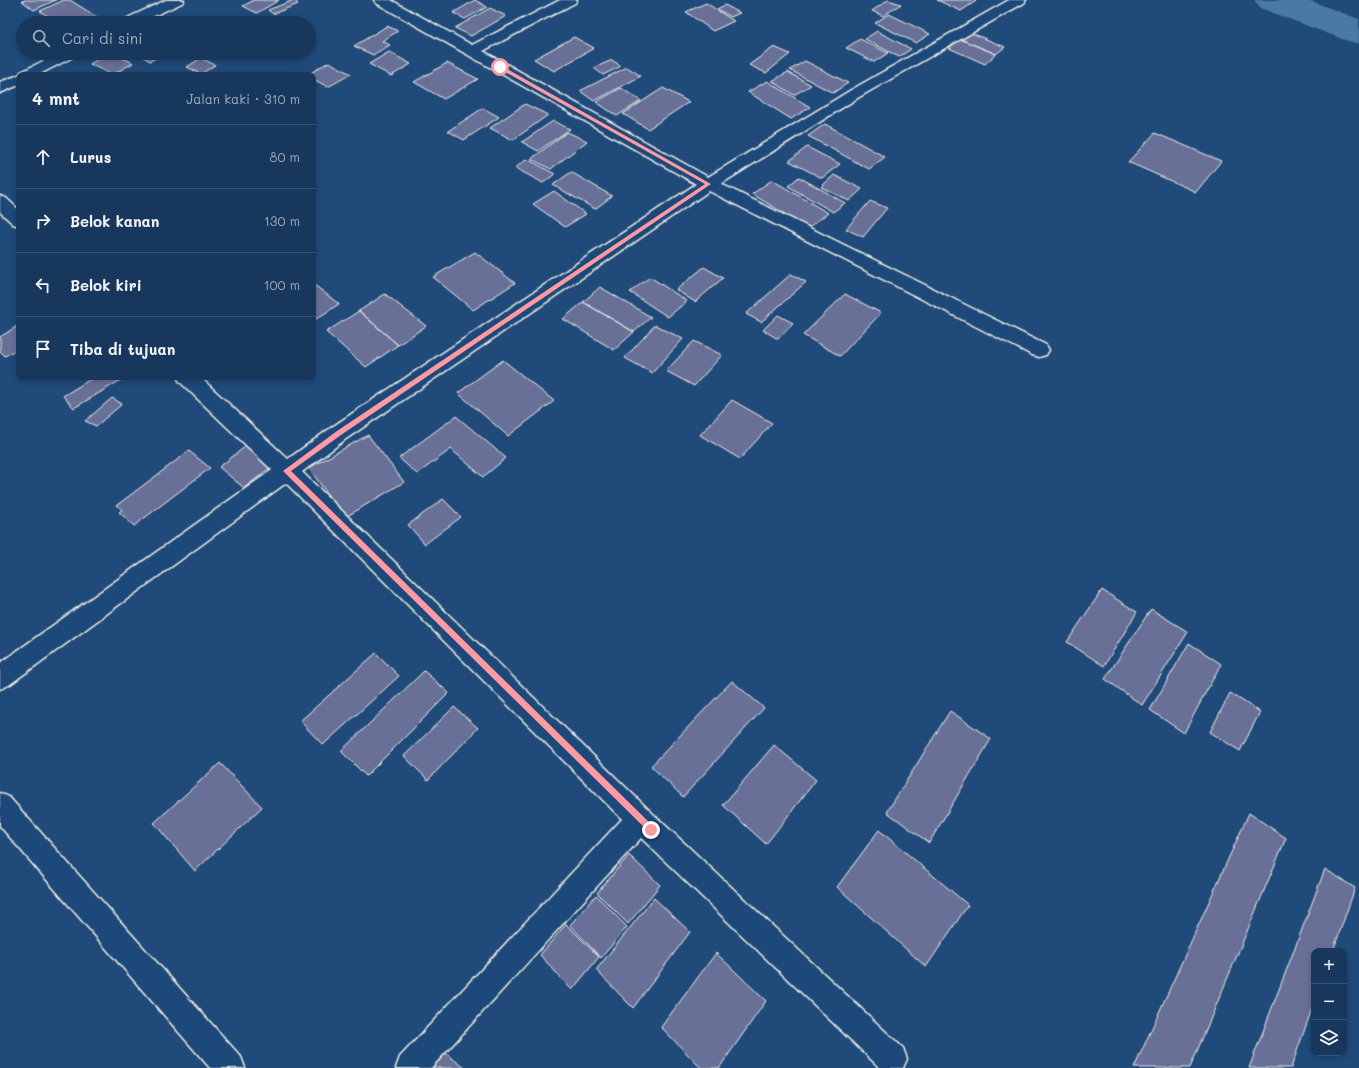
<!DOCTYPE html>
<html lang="id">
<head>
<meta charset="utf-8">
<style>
	:root { --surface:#17385c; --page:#203f62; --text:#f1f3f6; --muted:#9eacbb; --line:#365272 }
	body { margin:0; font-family:Mali,sans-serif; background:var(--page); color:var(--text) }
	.controls { position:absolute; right:12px; bottom:12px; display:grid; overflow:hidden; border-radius:8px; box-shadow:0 2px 6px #0003 }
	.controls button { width:36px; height:36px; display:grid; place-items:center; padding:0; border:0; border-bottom:1px solid var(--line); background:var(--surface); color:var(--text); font:20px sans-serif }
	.stop { position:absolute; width:12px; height:12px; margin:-9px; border:3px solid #ff9aa2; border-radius:50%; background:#fff }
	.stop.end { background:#ff9aa2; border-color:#fff; box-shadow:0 1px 4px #0008 }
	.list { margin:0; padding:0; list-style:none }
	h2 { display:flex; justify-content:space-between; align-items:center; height:52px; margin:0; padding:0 16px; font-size:17px }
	h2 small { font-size:13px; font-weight:400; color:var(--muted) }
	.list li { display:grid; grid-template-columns:26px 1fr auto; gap:12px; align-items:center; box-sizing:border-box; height:64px; padding:0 16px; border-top:1px solid var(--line) }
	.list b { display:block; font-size:15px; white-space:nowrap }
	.list em { font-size:13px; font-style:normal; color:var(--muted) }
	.icon { flex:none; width:22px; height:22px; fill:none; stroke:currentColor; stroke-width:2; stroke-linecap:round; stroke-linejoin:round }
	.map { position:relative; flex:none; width:1359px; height:1068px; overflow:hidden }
	.search { position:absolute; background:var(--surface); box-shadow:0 2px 6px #0003; left:16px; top:16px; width:300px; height:44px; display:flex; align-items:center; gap:10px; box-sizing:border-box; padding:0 14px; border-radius:22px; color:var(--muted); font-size:15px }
	.panel { position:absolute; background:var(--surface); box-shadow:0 2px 6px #0003; left:16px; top:72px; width:300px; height:308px; border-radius:8px }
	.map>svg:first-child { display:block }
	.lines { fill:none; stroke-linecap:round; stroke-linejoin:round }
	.river { fill:#487aa5; fill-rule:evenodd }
	.building { fill:#687098; stroke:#f4f1e8 }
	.street-casing { stroke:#f4f1e8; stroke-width:3 }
	.street { fill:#1f4a7a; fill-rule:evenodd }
	.route { fill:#ff9aa2 }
</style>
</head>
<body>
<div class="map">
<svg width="1359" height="1068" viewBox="0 0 1359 1068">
	<rect width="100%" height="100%" fill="#1f4a7a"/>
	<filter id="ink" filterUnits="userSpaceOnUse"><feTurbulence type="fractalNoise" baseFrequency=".025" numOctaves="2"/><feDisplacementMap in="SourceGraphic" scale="8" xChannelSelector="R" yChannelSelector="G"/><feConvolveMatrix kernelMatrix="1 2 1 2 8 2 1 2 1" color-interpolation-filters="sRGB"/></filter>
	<g filter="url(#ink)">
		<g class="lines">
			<path class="river" d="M1254 0H1308L1359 19V44L1345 40 1260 8Z"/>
		</g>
		<path class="building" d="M25 0H56L34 10 22 1Z
			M64 0H70L105 22 58 23 40 11Z
			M254 0H279L257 13 243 6Z
			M294 0 298 4 273 14 268 10Z
			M475 0 487 7 465 19 453 13Z
			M888 0 901 4 883 16 872 11Z
			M937 0H974L976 1 961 11Z
			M706 3 734 21 713 31 686 12Z
			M725 5 740 13 731 17 717 9Z
			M490 8 506 16 471 36 455 28Z
			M889 14 930 34 916 43 875 23Z
			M387 26 398 31 382 41 390 45 373 55 354 46Z
			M877 31 911 49 899 57 865 39Z
			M969 32 1005 47 996 54 960 39Z
			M574 37 594 48 554 71 534 59Z
			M860 39 888 53 874 62 846 48Z
			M960 39 996 54 985 64 949 48Z
			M774 47 790 54 766 73 749 65Z
			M389 52 411 64 391 76 369 64Z
			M109 53H113L133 63 112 75 90 64Z
			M137 53H165L150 61Z
			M201 58 215 65 201 74 187 67Z
			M612 60 621 66 603 75 594 68Z
			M805 61 848 83 833 93 790 70Z
			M329 62 351 74 328 87 313 79V75H307Z
			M447 63 478 79 444 99 414 82Z
			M627 67 641 76 594 101 580 91Z
			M788 72 811 85 794 95 772 81Z
			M767 81 810 107 791 119 748 92Z
			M621 88 641 101 617 116 596 102Z
			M663 88 689 102 648 129 623 114Z
			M525 104 548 115 513 140 490 128Z
			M483 108 499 117 464 140 448 131Z
			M553 121 570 129 538 151 522 142Z
			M825 124 885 157 869 169 808 136Z
			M567 132 587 141 551 169 531 159Z
			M1155 133 1221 161 1196 192 1128 162Z
			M807 147 840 164 822 178 789 161Z
			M527 159 555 174 543 183 515 168Z
			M571 172 612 196 595 209 553 185Z
			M834 175 862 189 849 201 821 187Z
			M799 177 845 203 833 212 788 186Z
			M772 180 828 213 808 228 752 194Z
			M554 191 586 214 565 227 533 204Z
			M870 201 887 208 863 237 846 229Z
			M475 252 515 283 473 310 433 277Z
			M704 267 723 278 695 302 676 290Z
			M791 274 806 282 761 322 746 314Z
			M650 277 687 301 668 317 630 292Z
			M313 284 339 304 313 321Z
			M600 287 651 317 634 332 583 302Z
			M385 294 426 326 398 345 359 311Z
			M845 294 881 313 840 356 803 335Z
			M583 302 634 332 614 350 563 319Z
			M359 311 398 345 366 367 326 332Z
			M778 315 793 323 778 339 763 330Z
			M19 325V348L5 356 0 351V337Z
			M655 325 683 339 652 373 625 358Z
			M694 341 722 355 694 386 666 371Z
			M503 360 554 401 508 436 458 393Z
			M94 377H126L74 408 63 396Z
			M112 398 122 404 96 426 85 421Z
			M732 400 772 423 740 459 700 435Z
			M456 416 506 458 483 477 451 449 417 474 399 458Z
			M368 435 404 482 344 518 309 468Z
			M250 443 275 464 244 488 219 467Z
			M189 451 210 468 134 526 119 512 122 510 117 505Z
			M443 499 461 517 425 544 408 525Z
			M1102 590 1137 612 1104 666 1067 642Z
			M1151 609 1188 632 1142 705 1105 679Z
			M1189 643 1221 664 1184 733 1150 710Z
			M376 653 399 676 323 745 300 721Z
			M424 671 449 693 366 776 341 751Z
			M732 681 764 708 683 797 651 766Z
			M1230 693 1260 712 1240 751 1210 732Z
			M454 707 478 728 428 780 404 756Z
			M950 711 991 739 929 843 887 812Z
			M774 745 816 780 766 844 723 805Z
			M220 763 262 807 195 871 154 823Z
			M1249 813 1286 838 1190 1068H1134Z
			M879 830 968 905 926 967 837 887Z
			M629 855 660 885 628 924 597 893Z
			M1325 869 1355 888 1333 951H1314V1003L1291 1068H1249Z
			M596 895 627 927 601 958 570 925Z
			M654 898 690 932 633 1008 596 970Z
			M566 924 599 957 572 990 540 955Z
			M716 953 766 1001 719 1068H701L661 1027Z
			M439 1048 465 1068H427Z"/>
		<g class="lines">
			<g class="street-casing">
				<path id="street" d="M166 0H184L182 3 139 23H121L123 20Z
					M374 0H391L472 45 560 0H577L575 3 483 51 708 177 851 90 1009 0H1026L1024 3 861 96 721 184 1046 345 1049 350 1046 355 1039 357 1032 355 709 191 346 439 302 472 649 810 903 1048 907 1059 903 1068H880L641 838 431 1068H396L400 1057 622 819 286 483 9 685 0 689V663L272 470 180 382 177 377H200L288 459 332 427 696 184 376 3Z
					M59 53H77L75 56 38 75H19V85L0 93V82L19 75 21 72Z
					M0 196 6 198 19 210V226L13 224 0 212Z
					M0 793 9 797 241 1057 245 1068H210L0 826Z"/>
			</g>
			<use href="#street" class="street"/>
		</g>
	</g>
	<path class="route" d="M500 65 711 184 341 435 291 471 654 827 655 830 651 834 283 471 337 431 705 184 498 68Z"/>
</svg>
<div class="controls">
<button>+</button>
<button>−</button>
<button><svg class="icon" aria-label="layers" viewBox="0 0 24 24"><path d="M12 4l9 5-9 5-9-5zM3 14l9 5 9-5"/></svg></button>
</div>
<div class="stop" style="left:500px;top:67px"></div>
<div class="stop end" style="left:651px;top:830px"></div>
<div class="search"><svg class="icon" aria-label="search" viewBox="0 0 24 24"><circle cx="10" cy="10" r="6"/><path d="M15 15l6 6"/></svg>Cari di sini</div>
<section class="panel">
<h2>4 mnt<small>Jalan kaki · 310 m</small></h2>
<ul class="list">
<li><svg class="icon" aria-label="ahead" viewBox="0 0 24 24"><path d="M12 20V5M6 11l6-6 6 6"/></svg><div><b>Lurus</b></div><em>80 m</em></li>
<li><svg class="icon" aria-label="right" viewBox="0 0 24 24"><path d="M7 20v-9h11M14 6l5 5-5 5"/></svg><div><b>Belok kanan</b></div><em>130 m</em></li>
<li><svg class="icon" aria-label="left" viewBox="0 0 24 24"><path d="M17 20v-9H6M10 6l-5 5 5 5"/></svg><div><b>Belok kiri</b></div><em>100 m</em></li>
<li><svg class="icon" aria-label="arrive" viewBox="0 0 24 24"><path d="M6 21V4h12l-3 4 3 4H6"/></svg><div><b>Tiba di tujuan</b></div></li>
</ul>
</section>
</div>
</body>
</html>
